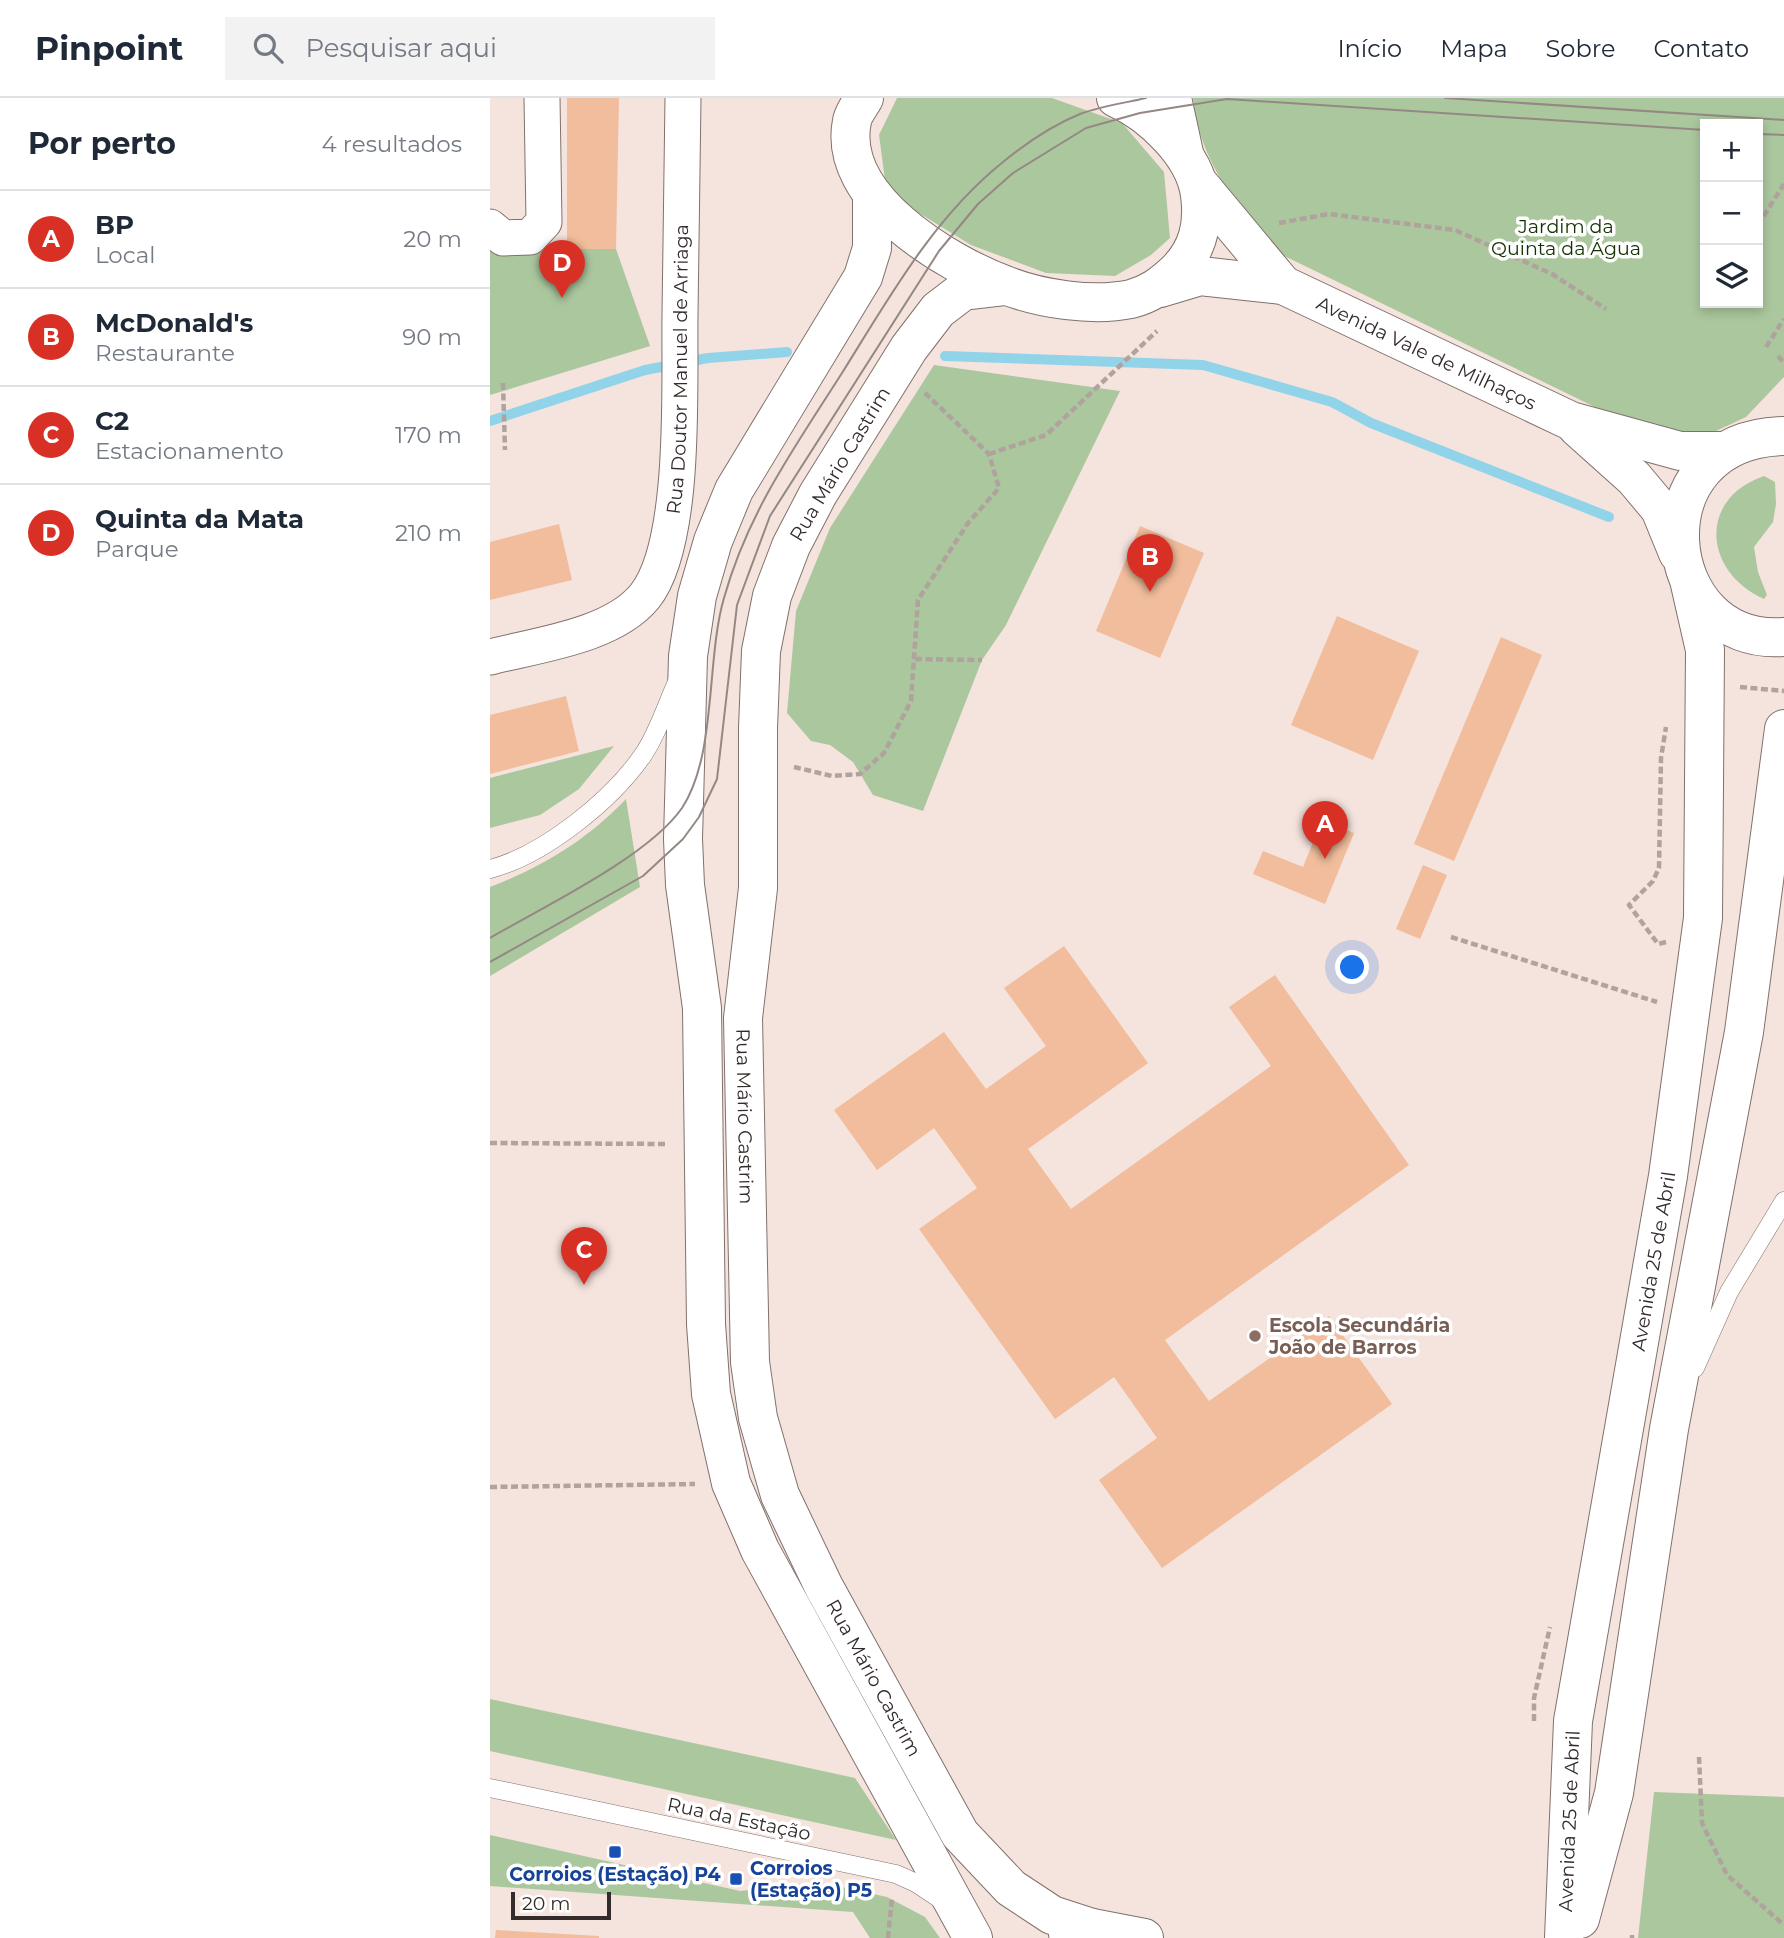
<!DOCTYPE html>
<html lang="pt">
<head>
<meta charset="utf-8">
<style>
	:root { --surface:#fff; --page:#f2f2f3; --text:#1f2937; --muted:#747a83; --line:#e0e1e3; --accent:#d93025 }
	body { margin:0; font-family:Montserrat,sans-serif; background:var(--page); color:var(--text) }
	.controls { position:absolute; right:21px; top:21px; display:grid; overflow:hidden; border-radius:0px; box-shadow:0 4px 10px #0003 }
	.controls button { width:63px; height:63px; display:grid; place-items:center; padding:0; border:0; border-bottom:2px solid var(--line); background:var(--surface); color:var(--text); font:35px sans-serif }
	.scale { position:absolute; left:21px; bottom:18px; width:100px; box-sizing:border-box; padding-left:7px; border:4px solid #332c2a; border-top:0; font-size:19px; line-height:24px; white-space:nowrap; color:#332c2a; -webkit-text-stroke:5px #fff; paint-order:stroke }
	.you { position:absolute; left:863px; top:870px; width:24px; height:24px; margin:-18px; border:5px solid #fff; border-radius:50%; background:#1a73e8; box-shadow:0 0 0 10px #1a73e833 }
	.badge { display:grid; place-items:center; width:46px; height:46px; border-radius:50%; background:var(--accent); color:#fff; font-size:23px; font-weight:700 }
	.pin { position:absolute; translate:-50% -58px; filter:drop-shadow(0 2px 4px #0008) }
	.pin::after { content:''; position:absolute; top:37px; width:24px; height:21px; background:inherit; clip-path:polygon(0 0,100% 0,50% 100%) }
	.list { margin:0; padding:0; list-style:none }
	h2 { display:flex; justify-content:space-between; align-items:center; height:91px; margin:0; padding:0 28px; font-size:30px }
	h2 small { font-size:23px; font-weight:400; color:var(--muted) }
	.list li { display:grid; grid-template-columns:46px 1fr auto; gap:21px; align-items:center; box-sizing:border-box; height:98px; padding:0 28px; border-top:2px solid var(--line) }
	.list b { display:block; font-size:26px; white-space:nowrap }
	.list p { margin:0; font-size:23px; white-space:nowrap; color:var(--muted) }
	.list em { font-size:23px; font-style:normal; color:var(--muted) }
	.icon { flex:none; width:38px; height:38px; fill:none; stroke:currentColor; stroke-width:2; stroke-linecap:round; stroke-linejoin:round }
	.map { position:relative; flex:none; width:1294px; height:1840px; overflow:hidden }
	header { display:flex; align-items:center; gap:42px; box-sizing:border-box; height:98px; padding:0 35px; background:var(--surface); border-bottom:2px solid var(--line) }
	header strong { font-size:33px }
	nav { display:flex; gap:38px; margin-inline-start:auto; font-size:24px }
	.search { width:490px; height:63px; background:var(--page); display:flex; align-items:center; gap:18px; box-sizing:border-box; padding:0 24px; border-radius:0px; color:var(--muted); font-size:26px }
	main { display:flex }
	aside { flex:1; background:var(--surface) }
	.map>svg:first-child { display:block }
	.green { fill:#abc79e; fill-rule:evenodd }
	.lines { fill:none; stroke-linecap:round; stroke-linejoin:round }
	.stream { stroke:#91d4ea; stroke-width:10 }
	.building { fill:#f1bd9c }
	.service-casing { stroke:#81716c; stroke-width:19 }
	.minor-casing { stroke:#81716c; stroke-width:37 }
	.tertiary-casing { stroke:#81716c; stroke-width:40 }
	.primary-casing { stroke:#81716c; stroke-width:40 }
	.path { stroke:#b0a29d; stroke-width:4.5; stroke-dasharray:7 3.5; stroke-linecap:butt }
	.service { stroke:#fff; stroke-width:18 }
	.minor { stroke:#fff; stroke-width:35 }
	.tertiary { stroke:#fff; stroke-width:38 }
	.primary { stroke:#fff; stroke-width:38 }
	.tram { stroke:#948884; stroke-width:2 }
	.education-dot { fill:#8d6e63; stroke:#fff; stroke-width:2.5 }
	.transit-dot { fill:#1a4fb4; stroke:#fff; stroke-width:2.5 }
	.labels { text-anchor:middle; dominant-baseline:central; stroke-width:7; stroke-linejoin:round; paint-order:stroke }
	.park-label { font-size:19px; fill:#143201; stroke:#fff }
	.street-label { font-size:19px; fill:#332c2a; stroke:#fff }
	.education-label { font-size:19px; font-weight:bold; fill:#785e54; stroke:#fff; text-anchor:start }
	.transit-label { font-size:19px; font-weight:bold; fill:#164399; stroke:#fff; text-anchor:start }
</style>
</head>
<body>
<header>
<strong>Pinpoint</strong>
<div class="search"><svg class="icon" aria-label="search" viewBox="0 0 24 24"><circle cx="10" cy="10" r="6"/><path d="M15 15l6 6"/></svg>Pesquisar aqui</div>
<nav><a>Início</a><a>Mapa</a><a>Sobre</a><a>Contato</a></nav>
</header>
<main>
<aside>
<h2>Por perto<small>4 resultados</small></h2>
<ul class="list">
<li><span class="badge">A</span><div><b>BP</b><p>Local</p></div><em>20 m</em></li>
<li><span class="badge">B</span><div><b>McDonald's</b><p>Restaurante</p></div><em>90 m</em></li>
<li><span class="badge">C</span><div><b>C2</b><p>Estacionamento</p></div><em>170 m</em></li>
<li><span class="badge">D</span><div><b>Quinta da Mata</b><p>Parque</p></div><em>210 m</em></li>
</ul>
</aside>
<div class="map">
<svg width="1294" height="1840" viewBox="0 0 1294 1840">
	<rect width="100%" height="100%" fill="#f5e3dd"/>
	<path class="green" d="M407 0H562L632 25 674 74 680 140 661 157 625 178 556 175 481 147 419 109 395 82 389 37Z
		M703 0H1294V279L1256 319 1213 339 1150 331 780 151C745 106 708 58 703 0ZM1215 26H1268V205H1215Z
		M0 145 76 151H126L160 248 0 297Z
		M444 267 630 293 516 527 492 562 433 713 383 697 363 664 340 647 321 643 297 615 306 513 340 430Z
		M1274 378 1285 384 1286 406 1283 424 1264 449 1268 474 1277 497 1274 501C1214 474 1207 401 1274 378Z
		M124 648 89 691 50 717 0 730V680Z
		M136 701 150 789 0 878V789C52 769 97 742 136 701Z
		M0 1601 365 1680 406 1742 0 1653Z
		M1164 1694 1294 1699V1840H1148Z
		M0 1737 250 1793 328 1784 397 1799 435 1819 450 1840H380L363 1814 0 1788Z"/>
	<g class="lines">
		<path class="stream" d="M455 258 713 267 842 304 881 325 1119 419
			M0 323 155 272 218 260 297 254"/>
	</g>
	<path class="building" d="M77 0H129L126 151H77Z
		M69 426 82 482 0 502V444Z
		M650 428 714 455 670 560 606 533Z
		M847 518 929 553 883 662 801 627Z
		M1011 539 1052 557 964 763 924 746Z
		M76 598 89 653 0 676V617Z
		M832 722 864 735 835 806 763 776 773 753 813 769Z
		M933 767 957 777 930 841 906 831Z
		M574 848 658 965 538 1051 581 1111 781 968 739 909 785 877 919 1067 675 1242 719 1303 839 1218 902 1306 672 1470 609 1382 667 1340 624 1279 565 1321 429 1131 487 1090 444 1030 387 1072 344 1012 454 934 496 991 556 948 514 890Z
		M6 1832 109 1838V1840H5Z"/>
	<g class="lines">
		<g class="service-casing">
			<path id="service" d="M0 771C54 757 121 703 153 657 168 635 176 608 187 584
				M1205 1270 1239 1194 1294 1103
				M0 1690 406 1776 426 1785 453 1803"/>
		</g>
		<g class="minor-casing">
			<g id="minor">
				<path d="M0 129 13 140 40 139 54 124 52 0"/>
				<path id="s1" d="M0 559C47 547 123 538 155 498 197 445 189 285 190 217 191 145 192 72 193 0"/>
			</g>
		</g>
		<g class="tertiary-casing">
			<g id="tertiary">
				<path d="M682 0 694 55"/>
				<path d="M382 97V150L373 179 244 392 223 443 207 498 198 558 193 741 195 787 212 910 216 1226 221 1296 241 1385 270 1452 483 1840"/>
				<path id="s2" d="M516 188 473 193 448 212 419 250 328 396 301 448 282 498 271 553 268 630V790L253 920 260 1264 268 1320 290 1397 334 1489 470 1736 521 1790 562 1817 602 1830"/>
				<path d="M578 1836 602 1830 654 1840"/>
			</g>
		</g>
		<g class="primary-casing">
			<g id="primary">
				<path d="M374 0C370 7 363 16 362 23 346 100 456 165 515 187 550 201 603 209 641 201 660 196 672 187 686 174 708 152 714 127 710 97 705 57 662 16 626 0"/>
				<path d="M709 86 793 187"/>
				<path id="s3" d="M670 190 710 178 793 187 1081 323 1190 353H1236"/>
				<path d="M1087 329 1144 380 1170 411 1188 455"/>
				<path d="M1294 338C1145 341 1166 549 1294 539"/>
				<path d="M1090 1821 1124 1695 1179 1331 1254 934 1294 631"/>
				<path id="s4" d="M1074 1840 1083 1623 1178 1078 1213 820 1215 552 1200 486"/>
			</g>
		</g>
		<path class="path" d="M789 125 839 116 965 132 1062 176 1116 211
			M1268 127 1294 86
			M1276 249 1294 221
			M1288 258 1294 265
			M13 285 15 352
			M499 356 556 337 667 233
			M425 561 492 562
			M1250 589 1294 593
			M304 669 342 678 370 676 394 655 421 603 428 502 478 425 509 390 499 356 434 294
			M961 839 1167 904
			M1176 844 1168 846 1139 807 1163 783 1169 770 1171 660 1176 629
			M0 1045 178 1046
			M0 1389 205 1386
			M1044 1623V1600L1060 1529
			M1209 1659 1212 1725 1237 1777 1294 1827
			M398 1840 402 1800
			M1142 1840V1837"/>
		<use href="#service" class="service"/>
		<use href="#minor" class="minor"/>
		<use href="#tertiary" class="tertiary"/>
		<use href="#primary" class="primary"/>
		<path class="tram" d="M955 0 1294 22
			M1268 36 1294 37
			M0 840C53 809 158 759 192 710 227 657 216 561 234 500 258 414 305 349 352 275 399 200 443 120 513 64 535 46 563 27 590 16 611 8 635 5 656 0
			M0 864 153 778 193 741 209 719 227 681 247 507 280 418 449 153 488 106 523 75 596 30 650 15 737 1 1215 32"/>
	</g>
	<circle class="education-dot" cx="765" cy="1238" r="7"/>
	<g class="transit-dot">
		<rect x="118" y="1747" width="14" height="14" rx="3.5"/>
		<rect x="239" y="1774" width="14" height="14" rx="3.5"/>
	</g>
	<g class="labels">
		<g class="park-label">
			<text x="1076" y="128">Jardim da<tspan x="1076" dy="22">Quinta da Água</tspan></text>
		</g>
		<g class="street-label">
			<text stroke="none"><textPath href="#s3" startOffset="284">Avenida Vale de Milhaços</textPath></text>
			<text stroke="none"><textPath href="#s1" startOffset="402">Rua Doutor Manuel de Arriaga</textPath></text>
			<text transform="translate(350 366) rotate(-59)">Rua Mário Castrim</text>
			<text stroke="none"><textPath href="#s2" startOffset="929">Rua Mário Castrim</textPath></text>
			<text stroke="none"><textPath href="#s4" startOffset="684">Avenida 25 de Abril</textPath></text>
			<text stroke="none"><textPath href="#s2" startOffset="1517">Rua Mário Castrim</textPath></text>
			<text transform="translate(249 1721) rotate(12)">Rua da Estação</text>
			<text stroke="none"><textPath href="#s4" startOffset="117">Avenida 25 de Abril</textPath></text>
		</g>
		<g class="education-label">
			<text x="779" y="1227">Escola Secundária<tspan x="779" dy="22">João de Barros</tspan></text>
		</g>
		<g class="transit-label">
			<text x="260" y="1770">Corroios<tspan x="260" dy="22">(Estação) P5</tspan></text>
			<text x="125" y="1776" text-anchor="middle">Corroios (Estação) P4</text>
		</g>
	</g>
</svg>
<div class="controls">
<button>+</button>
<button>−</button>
<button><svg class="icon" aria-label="layers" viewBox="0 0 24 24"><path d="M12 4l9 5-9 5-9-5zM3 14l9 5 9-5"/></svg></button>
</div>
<div class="scale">20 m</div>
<div class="you"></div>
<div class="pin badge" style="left:835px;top:761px">A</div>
<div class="pin badge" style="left:660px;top:494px">B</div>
<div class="pin badge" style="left:94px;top:1187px">C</div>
<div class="pin badge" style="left:72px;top:200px">D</div>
</div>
</main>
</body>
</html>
